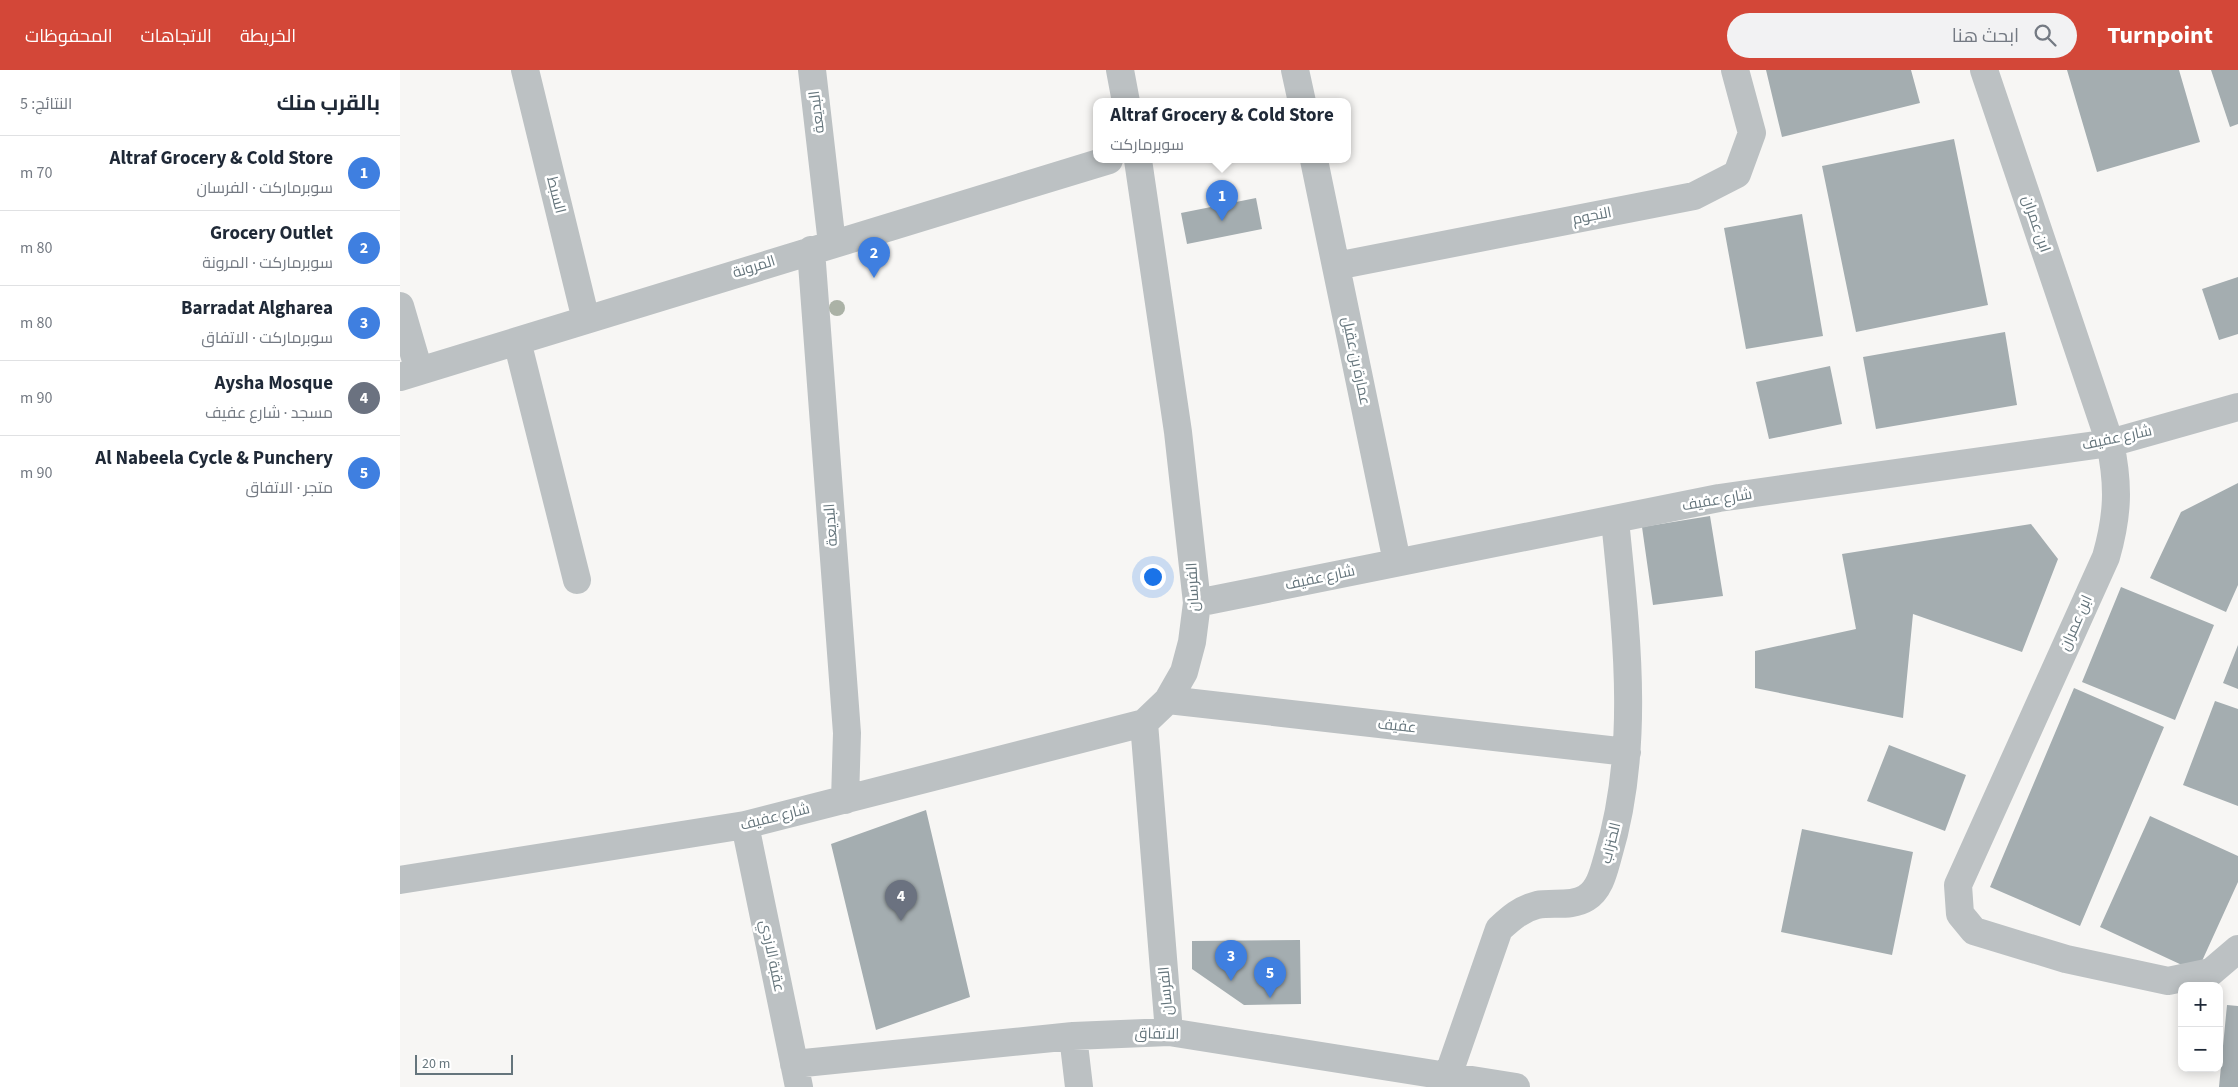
<!DOCTYPE html>
<html lang="ar">
<head>
<meta charset="utf-8">
<style>
	:root { --surface:#fff; --page:#f2f2f3; --text:#1f2937; --muted:#747a83; --line:#e0e1e3; --accent:#d34738 }
	body { margin:0; font-family:"Source Sans 3",Cairo,sans-serif; background:var(--page); color:var(--text); direction:rtl }
	.controls { position:absolute; right:15px; bottom:15px; display:grid; overflow:hidden; border-radius:10px; box-shadow:0 2px 12px #0003 }
	.controls button { width:45px; height:45px; display:grid; place-items:center; padding:0; border:0; border-bottom:1px solid var(--line); background:var(--surface); color:var(--text); font:25px sans-serif }
	.scale { position:absolute; left:15px; bottom:12px; width:98px; box-sizing:border-box; padding-left:5px; border:2px solid #65757c; border-top:0; font-size:14px; line-height:18px; white-space:nowrap; color:#65757c; -webkit-text-stroke:4px #fff; paint-order:stroke }
	.you { position:absolute; left:752px; top:506px; width:18px; height:18px; margin:-12px; border:4px solid #fff; border-radius:50%; background:#1a73e8; box-shadow:0 0 0 8px #1a73e833 }
	.badge { display:grid; place-items:center; width:32px; height:32px; border-radius:50%; background:var(--accent); color:#fff; font-size:16px; font-weight:700 }
	.pin { position:absolute; translate:-50% -41px; filter:drop-shadow(0 1px 2px #0008) }
	.pin::after { content:''; position:absolute; top:26px; width:18px; height:15px; background:inherit; clip-path:polygon(0 0,100% 0,50% 100%) }
	.popup { position:absolute; left:693px; top:28px; width:258px; height:65px; box-sizing:border-box; display:grid; place-content:center; border-radius:10px; background:var(--surface); filter:drop-shadow(0 1px 4px #0005); font-size:16px; white-space:nowrap; color:var(--muted) }
	.popup b { font-size:19px; color:var(--text) }
	.popup::after { content:''; position:absolute; left:50%; top:100%; margin-left:-10px; border:10px solid transparent; border-top-color:var(--surface) }
	.list { margin:0; padding:0; list-style:none }
	h2 { display:flex; justify-content:space-between; align-items:center; height:65px; margin:0; padding:0 20px; font-size:21px }
	h2 small { font-size:16px; font-weight:400; color:var(--muted) }
	.list li { display:grid; grid-template-columns:32px 1fr auto; gap:15px; align-items:center; box-sizing:border-box; height:75px; padding:0 20px; border-top:1px solid var(--line) }
	.list b { display:block; font-size:19px; white-space:nowrap }
	.list p { margin:0; font-size:16px; white-space:nowrap; color:var(--muted) }
	.list em { font-size:16px; font-style:normal; color:var(--muted) }
	.icon { flex:none; width:28px; height:28px; fill:none; stroke:currentColor; stroke-width:2; stroke-linecap:round; stroke-linejoin:round }
	.map { position:relative; flex:none; width:1838px; height:1017px; overflow:hidden; direction:ltr }
	header { display:flex; align-items:center; gap:30px; box-sizing:border-box; height:70px; padding:0 25px; background:var(--accent); color:#fff }
	header strong { font-size:24px }
	nav { display:flex; gap:28px; margin-inline-start:auto; font-size:18px }
	.search { width:350px; height:45px; background:var(--page); display:flex; align-items:center; gap:12px; box-sizing:border-box; padding:0 18px; border-radius:28px; color:var(--muted); font-size:19px }
	main { display:flex }
	aside { flex:1; background:var(--surface) }
	.map>svg:first-child { display:block }
	.building { fill:#a4adb0 }
	.lines { fill:none; stroke-linecap:round; stroke-linejoin:round }
	.street { stroke:#bcc1c3; stroke-width:28 }
	.tree { fill:#abb2a6 }
	.labels { text-anchor:middle; dominant-baseline:central; stroke-width:5; stroke-linejoin:round; paint-order:stroke }
	.street-label { font-size:15px; fill:#65757c; stroke:#fff }
</style>
</head>
<body>
<header>
<strong>Turnpoint</strong>
<div class="search"><svg class="icon" aria-label="search" viewBox="0 0 24 24"><circle cx="10" cy="10" r="6"/><path d="M15 15l6 6"/></svg>ابحث هنا</div>
<nav><a>الخريطة</a><a>الاتجاهات</a><a>المحفوظات</a></nav>
</header>
<main>
<div class="map">
<svg width="1838" height="1017" viewBox="0 0 1838 1017">
	<rect width="100%" height="100%" fill="#f7f6f4"/>
	<path class="building" d="M1366 0H1511L1520 33 1382 67Z
		M1667 0H1779L1800 72 1697 102Z
		M1811 0H1838V54L1830 57Z
		M1554 69 1588 235 1456 262 1422 96Z
		M856 128 862 159 787 174 781 143Z
		M1402 144 1423 266 1346 279 1324 158Z
		M1838 207V264L1819 270 1802 219Z
		M1605 262 1617 335 1476 359 1463 287Z
		M1430 296 1442 354 1369 369 1356 312Z
		M1838 413V515L1826 542 1750 508 1781 442Z
		M1310 446 1323 526 1253 535 1242 457Z
		M1631 454 1658 489 1622 582 1513 544 1503 648 1355 618V581L1456 559 1442 484Z
		M1721 517 1814 555 1775 650 1682 612Z
		M1838 575V619L1823 613Z
		M1674 618 1764 657 1680 856 1590 817Z
		M1815 631 1838 639V736L1783 715Z
		M1489 675 1566 705 1545 761 1467 731Z
		M526 740 570 927 476 960 431 774Z
		M1750 746 1838 786V812L1797 902 1700 857Z
		M1402 759 1513 782 1492 885 1381 862Z
		M900 870 901 934 844 935 792 899V871Z
		M1827 935 1838 936V1017H1819Z"/>
	<g class="lines">
		<path class="street" d="M125 0 186 250
			M412 0 432 174
			M720 0 726 32
			M895 0 902 32
			M1584 0 1710 373C1719 415 1718 445 1706 487L1558 815 1560 844 1574 861 1666 889 1768 911 1811 902 1838 879
			M914 90 997 492
			M411 180 447 663 445 730
			M936 196 1294 126 1337 104 1352 63 1335 0
			M0 236 19 301
			M117 271 177 510
			M0 307 709 90
			M797 533 1319 428 1710 373 1838 337
			M768 630 1227 682
			M744 653 769 962
			M345 755 399 1017
			M0 810 345 755 744 653 768 630 784 602 792 572 797 533 778 362 738 90
			M673 966 679 1017
			M394 994 673 966 769 962 1116 1017
			M1044 1017 1099 859C1111 848 1121 839 1137 835 1152 832 1172 837 1186 828 1200 820 1204 800 1208 786 1241 676 1226 561 1215 450"/>
	</g>
	<circle class="tree" cx="437" cy="238" r="8"/>
	<g class="labels">
		<g class="street-label">
			<text transform="translate(417 42) rotate(-97)">البديعة</text>
			<text transform="translate(156 125) rotate(76)">السبط</text>
			<text transform="translate(1192 146) rotate(-11)">النجوم</text>
			<text transform="translate(1636 154) rotate(71)">ابن عمران</text>
			<text transform="translate(354 197) rotate(-17)">المرونة</text>
			<text transform="translate(956 291) rotate(78)">عمارة بن عقيل</text>
			<text transform="translate(1717 368) rotate(-12)">شارع عفيف</text>
			<text transform="translate(1317 430) rotate(-10)">شارع عفيف</text>
			<text transform="translate(431 455) rotate(-94)">البديعة</text>
			<text transform="translate(920 508) rotate(-12)">شارع عفيف</text>
			<text transform="translate(793 517) rotate(-93)">الفرسان</text>
			<text transform="translate(1676 553) rotate(-66)">ابن عمران</text>
			<text transform="translate(997 656) rotate(6)">عفيف</text>
			<text transform="translate(375 747) rotate(-14)">شارع عفيف</text>
			<text transform="translate(1211 773) rotate(-76)">الحنزاب</text>
			<text transform="translate(372 886) rotate(78)">عقبة الازدي</text>
			<text transform="translate(766 921) rotate(-95)">الفرسان</text>
			<text transform="translate(757 964) rotate(1)">الاتفاق</text>
		</g>
	</g>
</svg>
<div class="controls">
<button>+</button>
<button>−</button>
</div>
<div class="scale">20 m</div>
<div class="you"></div>
<div class="pin badge" style="left:822px;top:151px;background:#3f7fe0">1</div>
<div class="popup"><b>Altraf Grocery &amp; Cold Store</b>سوبرماركت</div>
<div class="pin badge" style="left:474px;top:208px;background:#3f7fe0">2</div>
<div class="pin badge" style="left:831px;top:911px;background:#3f7fe0">3</div>
<div class="pin badge" style="left:501px;top:851px;background:#6b7280">4</div>
<div class="pin badge" style="left:870px;top:928px;background:#3f7fe0">5</div>
</div>
<aside>
<h2>بالقرب منك<small>النتائج: 5</small></h2>
<ul class="list">
<li><span class="badge" style="background:#3f7fe0">1</span><div><b>Altraf Grocery &amp; Cold Store</b><p>سوبرماركت · الفرسان</p></div><em>70 m</em></li>
<li><span class="badge" style="background:#3f7fe0">2</span><div><b>Grocery Outlet</b><p>سوبرماركت · المرونة</p></div><em>80 m</em></li>
<li><span class="badge" style="background:#3f7fe0">3</span><div><b>Barradat Algharea</b><p>سوبرماركت · الاتفاق</p></div><em>80 m</em></li>
<li><span class="badge" style="background:#6b7280">4</span><div><b>Aysha Mosque</b><p>مسجد · شارع عفيف</p></div><em>90 m</em></li>
<li><span class="badge" style="background:#3f7fe0">5</span><div><b>Al Nabeela Cycle &amp; Punchery</b><p>متجر · الاتفاق</p></div><em>90 m</em></li>
</ul>
</aside>
</main>
</body>
</html>
